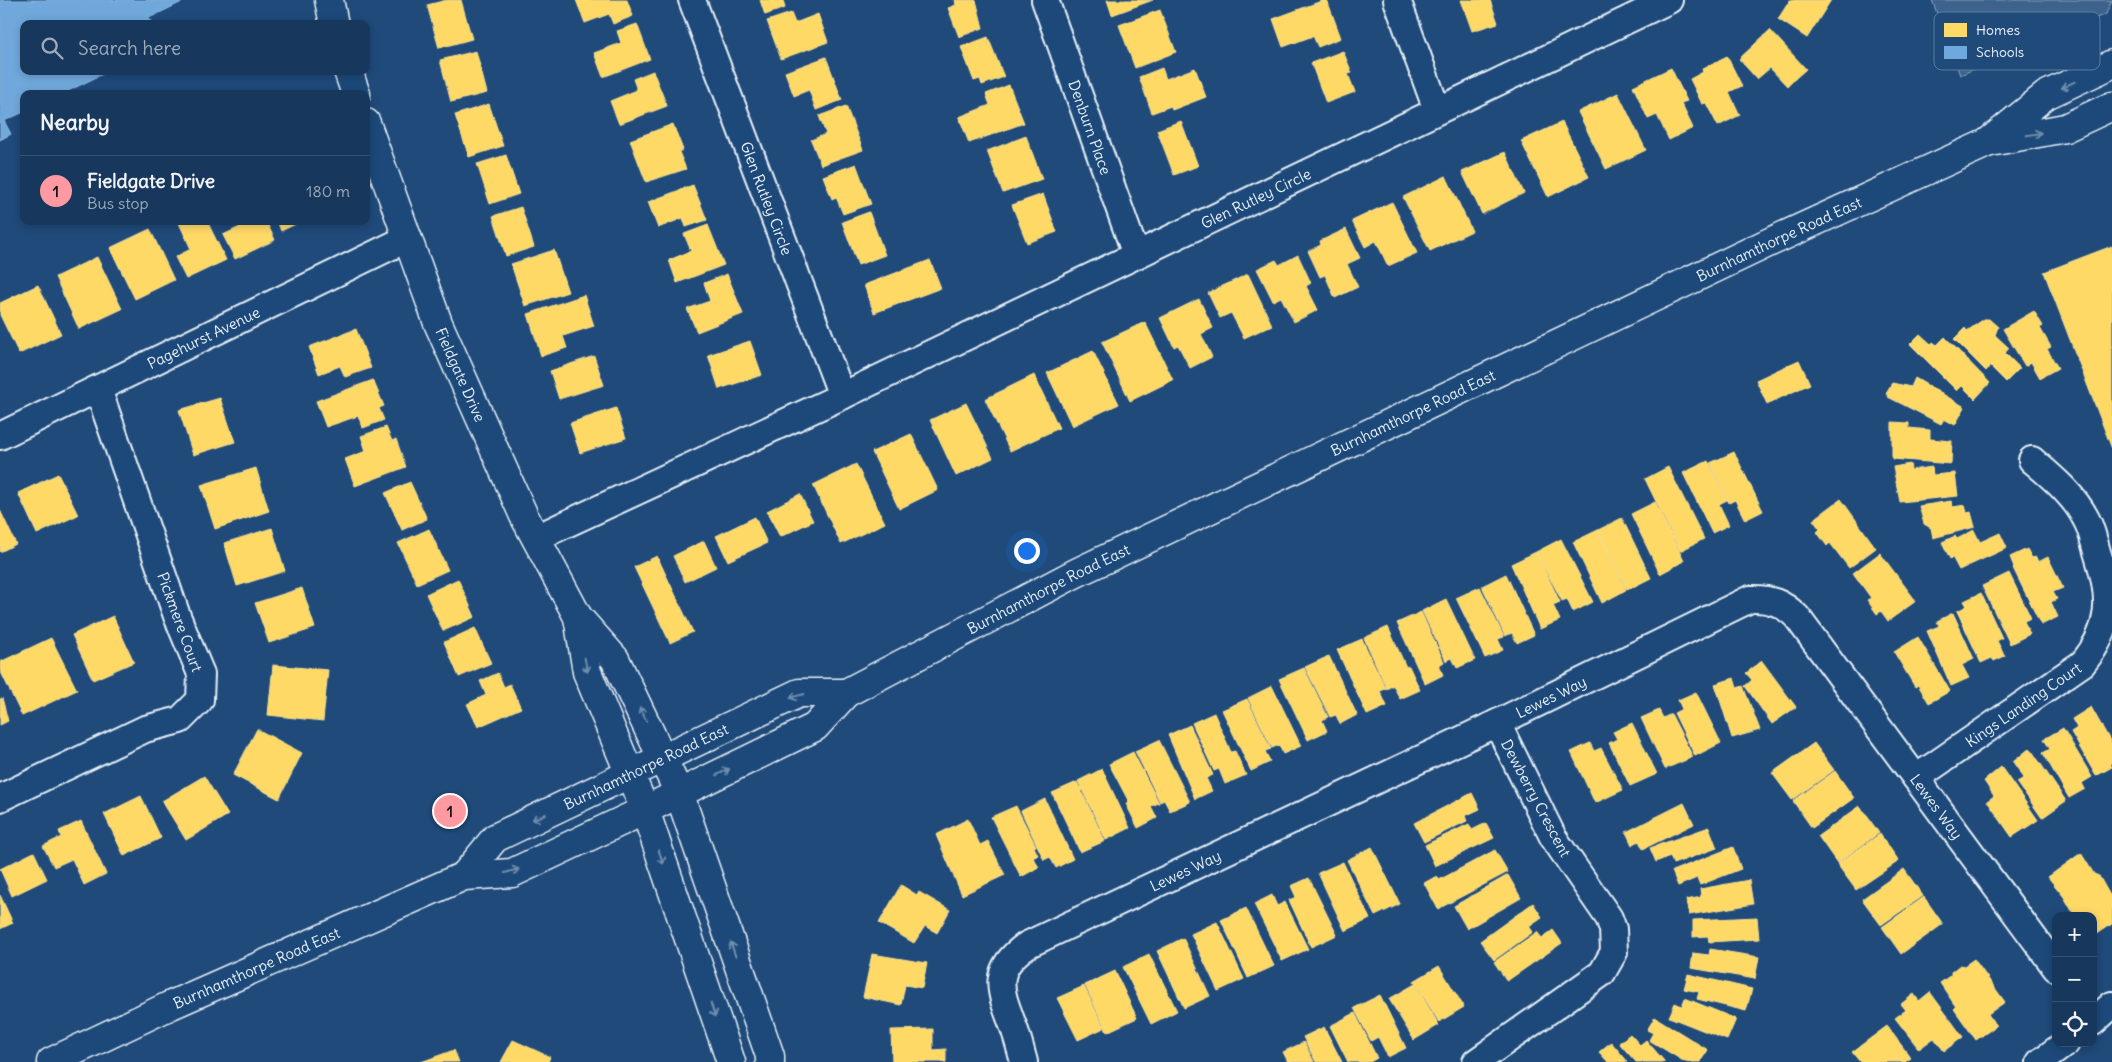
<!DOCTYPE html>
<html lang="en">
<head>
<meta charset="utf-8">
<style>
	:root { --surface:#17385c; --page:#203f62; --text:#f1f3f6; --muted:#9eacbb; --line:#365272; --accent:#ff9aa2 }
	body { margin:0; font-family:Delius,sans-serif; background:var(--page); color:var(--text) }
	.controls { position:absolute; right:15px; bottom:15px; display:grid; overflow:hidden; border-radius:10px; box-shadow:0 2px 8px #0003 }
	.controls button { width:45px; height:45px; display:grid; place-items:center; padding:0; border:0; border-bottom:1px solid var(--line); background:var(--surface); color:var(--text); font:25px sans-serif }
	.you { position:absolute; left:1026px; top:550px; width:18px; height:18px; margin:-12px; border:4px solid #fff; border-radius:50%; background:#1a73e8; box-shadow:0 0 0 8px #1a73e833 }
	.badge { display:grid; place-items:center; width:32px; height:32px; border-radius:50%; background:var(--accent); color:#111; font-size:16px; font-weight:700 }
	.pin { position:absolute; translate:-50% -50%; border:2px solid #fff; box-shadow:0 1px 5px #0006 }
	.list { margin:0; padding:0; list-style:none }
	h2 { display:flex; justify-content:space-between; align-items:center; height:65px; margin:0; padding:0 20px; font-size:21px }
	h2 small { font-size:16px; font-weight:400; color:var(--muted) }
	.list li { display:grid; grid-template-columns:32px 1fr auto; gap:15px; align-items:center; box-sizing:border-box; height:70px; padding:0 20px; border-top:1px solid var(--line) }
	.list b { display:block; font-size:19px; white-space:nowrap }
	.list p { margin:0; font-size:16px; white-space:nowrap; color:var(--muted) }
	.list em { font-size:16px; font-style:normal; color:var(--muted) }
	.icon { flex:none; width:28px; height:28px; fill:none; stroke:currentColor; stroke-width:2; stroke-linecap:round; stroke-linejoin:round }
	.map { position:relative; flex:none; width:2112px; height:1062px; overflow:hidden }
	.search { position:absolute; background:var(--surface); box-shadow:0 2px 8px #0003; left:20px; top:20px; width:350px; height:55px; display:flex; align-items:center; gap:12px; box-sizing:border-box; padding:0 18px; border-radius:10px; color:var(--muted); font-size:19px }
	.panel { position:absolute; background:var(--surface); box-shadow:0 2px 8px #0003; left:20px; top:90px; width:350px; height:135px; border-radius:10px }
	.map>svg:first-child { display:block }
	.green { fill:#3c628c; stroke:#92aac2 }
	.homes { fill:#ffd966; stroke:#f8e092 }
	.schools { fill:#6fa8dc; stroke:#93bee4 }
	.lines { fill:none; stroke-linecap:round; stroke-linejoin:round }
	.street-casing { stroke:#e8f1f8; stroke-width:30 }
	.secondary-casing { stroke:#e8f1f8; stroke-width:31 }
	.street { stroke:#1f4a7a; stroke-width:26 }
	.secondary { stroke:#1f4a7a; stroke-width:28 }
	.oneway { stroke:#6f8dac }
	.labels { text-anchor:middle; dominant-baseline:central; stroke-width:5; stroke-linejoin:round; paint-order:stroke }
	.street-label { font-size:15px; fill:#e8f1f8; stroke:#1f4a7a }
	.key { fill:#1f4a7a; stroke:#5b7ca0; stroke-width:1 }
	.key-label { font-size:14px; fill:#e8f1f8 }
</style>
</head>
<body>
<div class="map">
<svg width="2112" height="1062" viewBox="0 0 2112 1062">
	<rect width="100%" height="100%" fill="#1f4a7a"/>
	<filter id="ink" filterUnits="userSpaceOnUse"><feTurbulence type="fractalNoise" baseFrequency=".02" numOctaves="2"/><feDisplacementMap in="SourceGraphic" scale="10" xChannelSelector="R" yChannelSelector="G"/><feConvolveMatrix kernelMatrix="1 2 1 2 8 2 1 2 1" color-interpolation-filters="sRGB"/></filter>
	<g filter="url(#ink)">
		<path class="green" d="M1932 0H2112L2106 14 1960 75Z"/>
		<path class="homes" d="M447 0H461L472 39 439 48 427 5Z
			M576 0H627L633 16 613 24 609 14 585 23Z
			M760 0H783L785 8 765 15Z
			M955 0H976L983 28 959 37 948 8 956 5Z
			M1107 0H1153L1112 15Z
			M1324 0H1327L1341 38 1318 47 1313 36 1283 47 1273 19Z
			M1461 0H1490L1498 23 1472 31Z
			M1790 0H1831L1807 38 1778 19Z
			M1160 10 1176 52 1135 68 1119 25Z
			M791 13 795 23 818 14 828 42 781 59 767 21Z
			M637 24 650 59 603 77 594 53 621 43 617 31Z
			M1770 30 1806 69 1787 86 1770 68 1757 79 1739 59Z
			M988 37 1004 77 982 85 980 79 974 81 961 47Z
			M476 51 487 93 451 102 440 60Z
			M1343 51 1352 73 1348 74 1355 92 1326 103 1311 63Z
			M1727 56 1742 86 1729 92 1740 115 1718 126 1706 103 1702 104 1690 79 1703 72 1702 69Z
			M826 57 842 100 816 110 809 90 794 96 785 72Z
			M1162 68 1166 79 1195 68 1206 97 1172 110 1171 106 1152 113 1139 77Z
			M1671 68 1687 101 1681 103 1693 128 1669 140 1657 115 1648 119 1633 86Z
			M653 71 667 106 619 124 610 101 637 90 633 79Z
			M1009 85 1024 123 969 143 959 117 990 105 986 94Z
			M1618 93 1646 150 1606 169 1578 112Z
			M489 104 503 146 469 157 455 115Z
			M846 106 863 150 821 165 811 140 826 134 819 116Z
			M1181 121 1198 166 1174 175 1157 130Z
			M1562 122 1589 177 1548 197 1521 141Z
			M673 124 683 150 679 152 686 169 646 182 630 140Z
			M1026 136 1042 179 1003 193 987 151Z
			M1505 152 1524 193 1482 214 1462 172Z
			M506 155 519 194 490 204 477 164Z
			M856 164 871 204 843 214 836 197 832 199 823 176Z
			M1446 176 1472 231 1430 251 1403 197Z
			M693 185 707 220 686 227 683 218 658 228 648 202Z
			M1043 194 1057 232 1027 243 1012 205Z
			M1392 202 1417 253 1388 266 1376 241 1365 247 1352 221Z
			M521 207 534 247 506 256 493 216Z
			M869 212 885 255 858 265 842 222Z
			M178 221H207L226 260 186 279 175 257 191 249Z
			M237 221H266L275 240 235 259 223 235 240 227Z
			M277 221H302L281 231Z
			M708 225 724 265 677 283 669 260 691 251 684 234Z
			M150 229 174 280 135 299 110 248Z
			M1346 229 1360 258 1347 264 1358 287 1335 298 1325 275 1320 277 1308 251 1321 245 1320 241Z
			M2112 246V449L2044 272Z
			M554 250 568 292 525 306 511 264Z
			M1298 255 1311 283 1306 286 1318 310 1294 322 1281 297 1273 301 1257 269 1276 260 1279 265Z
			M97 257 122 309 79 329 55 277Z
			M930 260 941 288 874 313 864 285Z
			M727 274 743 314 697 332 687 309 710 301 704 283Z
			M1248 274 1272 325 1244 338 1231 313 1220 318 1208 293Z
			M38 285 61 334 19 354 0 315V303Z
			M584 295 594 326 563 336 567 348 541 356 528 314Z
			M1199 299 1213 328 1201 334 1212 357 1190 368 1178 345 1174 347 1160 318Z
			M2034 311 2043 326 2040 328 2051 347 2047 349 2058 368 2040 378 2031 362 2025 366 2003 329Z
			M1984 319H1989L1998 327 1995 335 2009 348 2005 353 2020 368 2006 382 1990 366 1986 371 1954 339 1965 328 1967 331Z
			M1145 322 1173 380 1130 401 1102 342Z
			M356 329 371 368 345 377 340 366 319 374 309 347Z
			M1920 334 1931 344 1933 342 1937 345 1945 337 1990 383 1975 399 1962 386 1957 391 1910 344Z
			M750 341 762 375 719 389 708 355Z
			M1093 351 1119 404 1072 426 1047 373Z
			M594 356 604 385 559 399 550 371Z
			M1799 360 1810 384 1767 404 1756 380Z
			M1034 375 1059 428 1010 451 985 399Z
			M1915 378 1965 407 1955 425 1944 419 1941 424 1888 397 1886 393 1892 383 1911 387Z
			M373 380 384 406 379 408 384 420 363 428 358 416 326 427 316 401Z
			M220 398 235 442 193 455 179 410Z
			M966 403 993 458 956 476 930 420Z
			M616 408 626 438 580 453 570 423Z
			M1892 422 1909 423V428L1930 430V439L1952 441 1951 464 1892 459Z
			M386 427 392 441 396 439 406 467 355 486 345 459 366 451 361 436Z
			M911 434 938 490 899 509 872 452Z
			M1734 452 1763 511 1745 520 1735 500 1729 503 1710 463Z
			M1708 461 1727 500 1719 504 1729 525 1712 533 1683 473Z
			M856 464 885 523 841 544 813 485Z
			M1910 464 1911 470 1932 467 1933 475 1955 473 1958 496 1900 502 1893 467Z
			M1668 467 1704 539 1680 551 1645 479Z
			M256 468 269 511 215 529 201 485Z
			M58 474 78 515 37 534 18 493Z
			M410 482 427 519 402 530 385 493Z
			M800 494 813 521 780 537 767 511Z
			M1841 499 1876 548 1849 568 1830 543 1827 546 1817 532 1820 529 1813 520Z
			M1951 501 1953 507 1965 505 1967 513 1971 512 1975 527 1933 538 1931 528 1924 524 1919 506Z
			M1655 502 1684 561 1660 574 1631 514Z
			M0 510 16 544 0 552Z
			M755 517 767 543 728 561 716 536Z
			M1622 518 1651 578 1627 590 1598 530Z
			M272 528 285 571 237 586 224 543Z
			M429 529 448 570 417 584 398 543Z
			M1598 530 1626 590 1602 603 1573 542Z
			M1974 530 1980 542 2000 533 2007 548 1959 570 1952 557 1950 559 1942 542 1955 536 1957 539Z
			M1561 539 1593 602 1573 612 1567 599 1562 601 1536 552Z
			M704 541 716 567 685 582 673 556Z
			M2027 549 2032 558 2036 557 2038 562 2048 557 2063 588 2053 592 2057 599 2051 602 2058 617 2041 625 2013 568 2014 567 2010 557Z
			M1536 552 1560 602 1553 605 1560 620 1540 629 1511 564Z
			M1880 553 1916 601 1888 621 1881 611 1877 614 1867 600 1871 598 1853 573Z
			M657 556 693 632 670 643 634 567Z
			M2009 573 2031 618 2024 621 2030 634 2010 644 1982 586Z
			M1506 574 1534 635 1517 643 1512 633 1505 636 1482 586Z
			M458 579 475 617 443 631 426 594Z
			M1480 587 1504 637 1498 639 1503 650 1485 658 1456 598Z
			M302 588 315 628 269 643 255 603Z
			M1981 593 2002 638 1997 641 2005 656 1994 661 1992 658 1981 663 1957 611 1967 606 1964 601Z
			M1446 599 1475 660 1457 668 1452 658 1446 661 1422 611Z
			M1421 612 1444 662 1439 665 1443 675 1425 684 1397 623Z
			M1953 613 1974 659 1962 665 1969 678 1951 686 1927 631 1939 626 1937 621Z
			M113 616 134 662 93 680 72 635Z
			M1388 627 1406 667 1409 666 1420 690 1400 699 1393 685 1387 689 1364 638Z
			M475 628 491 663 459 677 444 642Z
			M1918 637 1950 691 1929 703 1918 685 1915 687 1894 652Z
			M51 638 77 690 22 716 0 670V662Z
			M1362 639 1386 689 1380 691 1387 706 1367 715 1337 650Z
			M1329 656 1357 715 1340 724 1336 715 1330 717 1305 667Z
			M1762 661 1796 707 1772 724 1745 686 1752 680 1746 673Z
			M273 665 328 670 323 721 268 715Z
			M1304 668 1328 717 1322 720 1327 731 1308 740 1279 679Z
			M498 673 504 687 510 684 521 708 478 727 467 704 486 695 480 681Z
			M1734 678 1737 688 1743 686 1760 730 1732 738 1715 684Z
			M1272 686 1301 746 1283 754 1279 745 1272 748 1248 698Z
			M1696 692 1721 743 1695 756 1674 713 1682 709 1678 700Z
			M2 698 8 721 0 725V699Z
			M1247 699 1271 749 1265 751 1270 762 1251 771 1222 710Z
			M2091 707 2112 744V762L2110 763 2112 767 2096 776 2071 732 2077 728 2072 719Z
			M1659 710 1663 718 1671 714 1693 757 1665 769 1641 718Z
			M1214 713 1231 752 1235 751 1246 775 1225 784 1219 769 1214 771 1192 723Z
			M1632 723 1657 774 1630 786 1609 743 1617 739 1613 732Z
			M1190 725 1213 775 1206 778 1212 791 1195 799 1168 735Z
			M2063 728 2092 777 2082 783 2085 789 2069 798 2043 753 2050 749 2044 739Z
			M257 729 302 753 279 799 233 775Z
			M1159 740 1190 802 1170 811 1164 800 1160 802 1135 751Z
			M1590 743 1594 751 1601 748 1623 790 1595 803 1571 752Z
			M1814 743 1834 770 1792 800 1772 773Z
			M2030 748 2066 801 2042 818 2017 782 2024 778 2013 762Z
			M1133 752 1159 803 1151 806 1157 818 1138 828 1126 804 1129 802 1109 764Z
			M2001 767 2038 820 2012 837 1987 801 1994 796 1984 781Z
			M1102 769 1130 828 1106 840 1078 781Z
			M1835 771 1854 798 1812 828 1793 801Z
			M204 776 228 815 186 840 162 801Z
			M1077 782 1105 841 1080 852 1052 793Z
			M1472 793 1480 809 1465 816 1467 821 1424 842 1414 823Z
			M141 796 161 838 124 856 104 814Z
			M1045 799 1073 859 1056 868 1050 857 1044 860 1021 811Z
			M1684 803 1694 824 1643 849 1639 841 1632 845 1626 832Z
			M1016 806 1036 846 1034 847 1038 855 1033 858 1039 867 1021 877 991 817Z
			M1860 806 1879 833 1837 863 1818 836Z
			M968 819 980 845 988 841 1005 875 962 895 936 835Z
			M81 821 106 874 84 885 72 859 54 867 43 846 61 837 59 831Z
			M1486 823 1494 838 1435 866 1425 845 1469 824 1472 830Z
			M1709 827 1717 848 1673 864 1670 856 1656 862 1650 848Z
			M1880 834 1899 861 1856 890 1837 864Z
			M1372 847 1400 904 1375 916 1347 860Z
			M1733 847 1741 869 1700 885 1697 878 1678 886 1672 871Z
			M1495 850 1508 872 1438 909 1424 883 1437 876 1439 880Z
			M34 852 47 879 12 896 0 869Z
			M2081 853 2094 874 2099 876 2112 899V924L2093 937V916H2075L2064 897 2048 877Z
			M1343 862 1370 919 1345 931 1318 873Z
			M1904 869 1923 896 1881 925 1862 899Z
			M1508 875 1521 898 1467 929 1454 906Z
			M1309 878 1337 935 1311 947 1289 900 1296 897 1291 886Z
			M1749 880 1753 904 1689 915 1686 900 1701 897 1700 889Z
			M901 885 917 895 919 892 950 910 937 933 925 926 914 943 879 923Z
			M0 895 13 923 0 929Z
			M1272 895 1277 906 1285 902 1308 949 1282 961 1254 904Z
			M1924 897 1943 924 1901 954 1882 927Z
			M1533 903 1542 917 1529 926 1533 932 1494 960 1480 941Z
			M1246 908 1274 966 1248 978 1221 920Z
			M1757 917 1759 939 1709 942 1708 936 1693 937V920Z
			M1217 922 1244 979 1218 991 1191 934Z
			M1553 930 1562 943 1507 981 1494 962 1537 932 1542 938Z
			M1183 938 1210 996 1184 1008 1157 951Z
			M1710 949 1759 957 1755 979 1691 968 1693 953 1709 955Z
			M872 954 927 963 922 988 905 985 901 1005 863 997Z
			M1149 954 1177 1011 1151 1024 1123 967Z
			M1974 959 2005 1002 1988 1014 1996 1026 1976 1040 1954 1009 1956 1007 1940 983 1951 975V972L1960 965 1964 966Z
			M1439 966 1464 1007 1439 1022 1414 981Z
			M1115 971 1137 1018 1107 1032 1085 985Z
			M1688 974 1752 989 1746 1011 1697 999 1699 992 1684 989Z
			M1415 984 1439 1025 1414 1040 1389 999Z
			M1084 986 1104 1028 1078 1040 1057 998Z
			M1930 992 1963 1037 1944 1051 1934 1038 1919 1049 1895 1018 1906 1010 1901 1004 1914 994 1919 1001Z
			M1380 995 1406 1048 1388 1057 1378 1037 1371 1041 1354 1008Z
			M1685 998 1736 1019 1727 1040 1669 1017 1675 1003 1682 1006Z
			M1355 1013 1377 1058 1370 1062H1348L1330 1026Z
			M1655 1017 1708 1050 1700 1062H1685L1649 1040 1653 1033 1647 1030Z
			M1887 1026 1911 1058 1905 1062H1860L1852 1052Z
			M1324 1027 1342 1062H1316L1303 1037Z
			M933 1029V1050L946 1049V1062H892L891 1030Z
			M1630 1034 1640 1045 1646 1040 1665 1062H1636L1619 1043Z
			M513 1040 550 1057 548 1062H501Z
			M1304 1042 1314 1062H1288L1283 1052Z
			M1611 1042 1628 1062H1608L1599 1052Z
			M454 1050 459 1062H421Z"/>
		<path class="schools" d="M0 0H186L149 18 152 24H24V71H109L62 94H24V112L4 121 11 134 0 140Z"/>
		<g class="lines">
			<g class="street-casing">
				<g id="street">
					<path id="s1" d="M692 0 842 396"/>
					<path id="s2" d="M1045 0 1136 255"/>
					<path d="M1397 0 1437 110"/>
					<path id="s3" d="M0 436 408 238"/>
					<path id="s4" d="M536 538 842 396 1669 0"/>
					<path id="s5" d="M1916 778 2083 663C2112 628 2112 598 2098 555 2094 543 2092 529 2086 519 2074 495 2052 477 2032 460"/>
					<path d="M0 798 145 729 180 720 200 700 201 674 177 616 98 389"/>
					<path d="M2093 1022 2112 1005"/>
					<path id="s6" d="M1024 1062C1021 1051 1018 1039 1014 1028 1001 993 989 971 1027 945L1497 723 1750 599C1770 598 1783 603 1797 617L2056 968"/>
					<path d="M1476 1062 1602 973 1614 952 1613 929 1609 918 1553 837 1497 723"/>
					<path d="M2040 1062 2066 1043"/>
				</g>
			</g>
			<g class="secondary-casing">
				<g id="secondary">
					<path d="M329 0 334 24"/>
					<path d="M348 71 356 94"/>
					<path id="s7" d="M366 123 438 323 524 516 578 617 615 659 679 793 770 1056V1062"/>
					<path d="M1990 142 2065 128 2112 106"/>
					<path d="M578 617 587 672 645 810 731 1062"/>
					<path id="s8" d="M464 876 495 838 799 693H846"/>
					<path id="s9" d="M51 1062 169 1006 464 876 512 873 645 810 815 727 846 693 1076 573 1770 242 1987 143 2046 95 2112 64"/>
				</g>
			</g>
			<use href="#street" class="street"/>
			<use href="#secondary" class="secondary"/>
		</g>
		<defs><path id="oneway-shaft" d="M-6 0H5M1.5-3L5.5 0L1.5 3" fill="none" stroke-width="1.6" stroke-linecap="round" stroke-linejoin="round" transform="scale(1.25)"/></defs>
		<g class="oneway">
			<use href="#oneway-shaft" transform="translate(2068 85) rotate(154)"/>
			<use href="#oneway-shaft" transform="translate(2034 134) rotate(-10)"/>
			<use href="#oneway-shaft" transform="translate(586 665) rotate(79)"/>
			<use href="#oneway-shaft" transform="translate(797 696) rotate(165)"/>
			<use href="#oneway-shaft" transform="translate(643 714) rotate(-116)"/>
			<use href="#oneway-shaft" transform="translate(723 772) rotate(-26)"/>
			<use href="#oneway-shaft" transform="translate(539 817) rotate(155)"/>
			<use href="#oneway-shaft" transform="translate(661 857) rotate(71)"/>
			<use href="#oneway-shaft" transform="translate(512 871) rotate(-16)"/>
			<use href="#oneway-shaft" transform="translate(733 949) rotate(-109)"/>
			<use href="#oneway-shaft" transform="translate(713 1010) rotate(71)"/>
		</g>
	</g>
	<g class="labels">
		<g class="street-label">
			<text stroke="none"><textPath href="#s2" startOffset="135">Denburn Place</textPath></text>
			<text stroke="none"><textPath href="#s1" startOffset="212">Glen Rutley Circle</textPath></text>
			<text stroke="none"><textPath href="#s4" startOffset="796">Glen Rutley Circle</textPath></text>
			<text stroke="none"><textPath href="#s9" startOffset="1921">Burnhamthorpe Road East</textPath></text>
			<text stroke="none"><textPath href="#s3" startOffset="226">Pagehurst Avenue</textPath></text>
			<text stroke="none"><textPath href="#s7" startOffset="269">Fieldgate Drive</textPath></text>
			<text stroke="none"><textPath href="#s9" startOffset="1516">Burnhamthorpe Road East</textPath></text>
			<text stroke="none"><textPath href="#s9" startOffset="1111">Burnhamthorpe Road East</textPath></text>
			<text transform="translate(180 622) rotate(70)">Pickmere Court</text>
			<text stroke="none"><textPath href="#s6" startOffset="710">Lewes Way</textPath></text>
			<text stroke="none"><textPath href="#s5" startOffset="130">Kings Landing Court</textPath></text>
			<text stroke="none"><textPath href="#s8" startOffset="216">Burnhamthorpe Road East</textPath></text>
			<text transform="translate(1536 798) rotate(62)">Dewberry Crescent</text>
			<text stroke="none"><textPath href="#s6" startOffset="1219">Lewes Way</textPath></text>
			<text stroke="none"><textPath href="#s6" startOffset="305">Lewes Way</textPath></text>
			<text stroke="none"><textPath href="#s9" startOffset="226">Burnhamthorpe Road East</textPath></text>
		</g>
	</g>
	<rect x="1934" y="12" width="166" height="58" rx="8" class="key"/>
	<rect x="1944" y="23" width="23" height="14" fill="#ffd966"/>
	<rect x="1944" y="46" width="23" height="13" fill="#6fa8dc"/>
	<g class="key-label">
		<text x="1976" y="35">Homes</text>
		<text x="1976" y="57">Schools</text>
	</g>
</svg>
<div class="controls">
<button>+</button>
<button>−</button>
<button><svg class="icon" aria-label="locate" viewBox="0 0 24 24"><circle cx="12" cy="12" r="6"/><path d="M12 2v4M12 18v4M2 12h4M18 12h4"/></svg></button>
</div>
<div class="you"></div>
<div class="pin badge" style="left:450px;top:811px">1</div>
<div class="search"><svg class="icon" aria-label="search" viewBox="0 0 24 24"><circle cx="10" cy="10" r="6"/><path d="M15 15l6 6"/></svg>Search here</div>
<section class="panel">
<h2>Nearby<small></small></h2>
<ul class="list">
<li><span class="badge">1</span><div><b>Fieldgate Drive</b><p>Bus stop</p></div><em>180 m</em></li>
</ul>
</section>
</div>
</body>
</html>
